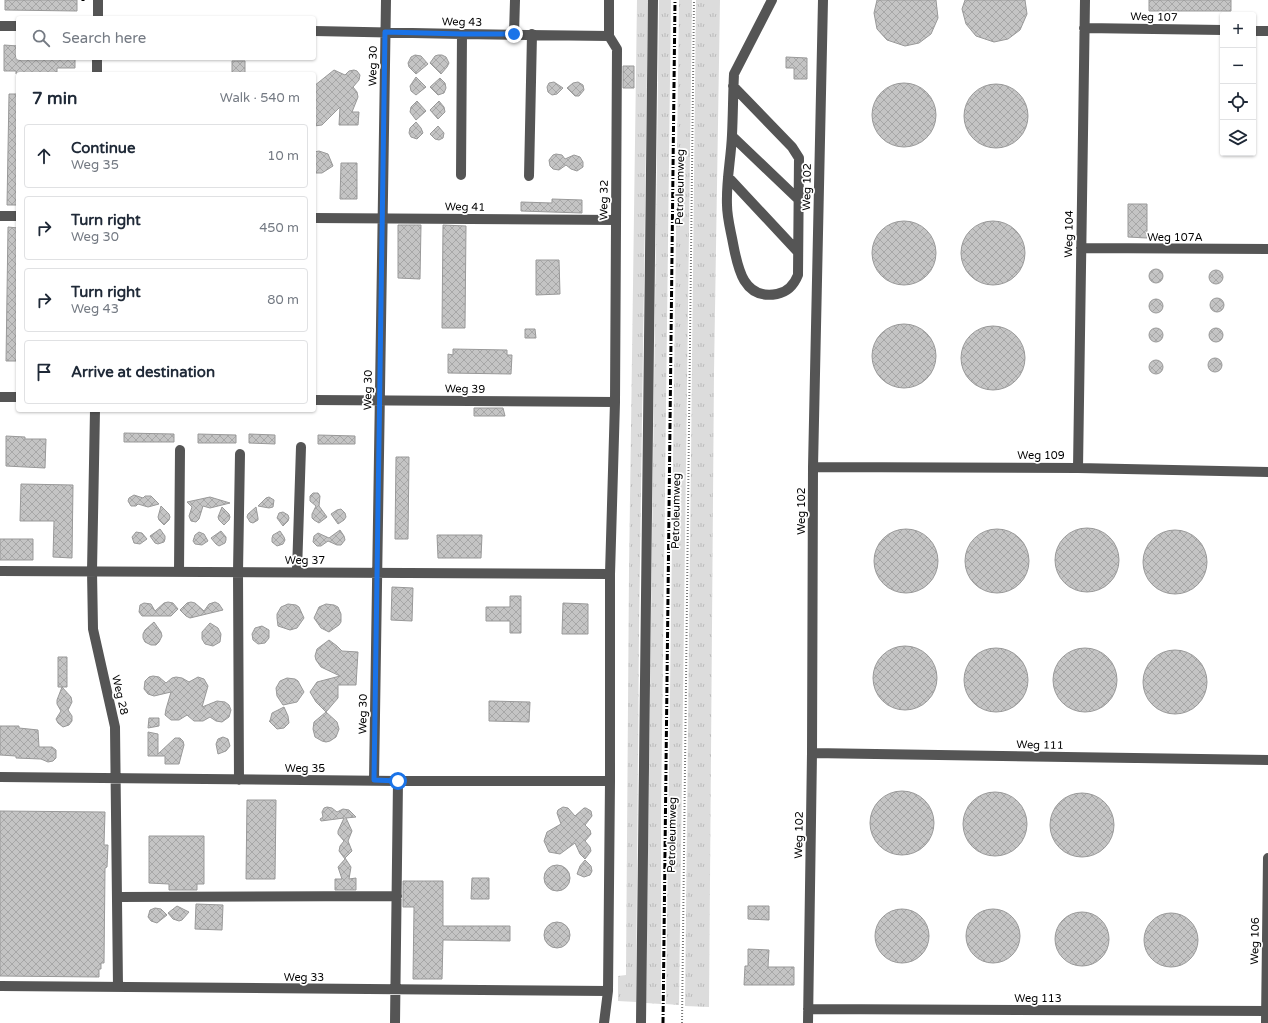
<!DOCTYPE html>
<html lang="en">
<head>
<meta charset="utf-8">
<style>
	:root { --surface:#fff; --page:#f6f6f7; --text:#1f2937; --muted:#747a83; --line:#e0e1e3 }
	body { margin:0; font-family:"Varela Round",sans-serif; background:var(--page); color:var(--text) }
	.controls { position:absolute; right:12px; top:12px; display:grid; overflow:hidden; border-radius:4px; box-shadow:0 1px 3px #0004 }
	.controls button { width:36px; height:36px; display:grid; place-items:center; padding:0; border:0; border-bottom:1px solid var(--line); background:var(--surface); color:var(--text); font:20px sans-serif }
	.stop { position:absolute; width:12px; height:12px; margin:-9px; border:3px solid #1a73e8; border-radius:50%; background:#fff }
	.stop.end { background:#1a73e8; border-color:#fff; box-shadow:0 1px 4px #0008 }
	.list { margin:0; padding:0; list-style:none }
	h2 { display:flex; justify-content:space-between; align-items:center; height:52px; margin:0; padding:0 16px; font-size:17px }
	h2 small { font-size:13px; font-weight:400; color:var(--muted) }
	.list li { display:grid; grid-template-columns:26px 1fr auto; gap:12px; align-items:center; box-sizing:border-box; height:64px; margin:0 8px 8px; padding:0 8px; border:1px solid var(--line); border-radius:4px }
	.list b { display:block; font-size:15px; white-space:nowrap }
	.list p { margin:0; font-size:13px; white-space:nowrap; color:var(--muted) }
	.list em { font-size:13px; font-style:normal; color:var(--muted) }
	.icon { flex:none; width:22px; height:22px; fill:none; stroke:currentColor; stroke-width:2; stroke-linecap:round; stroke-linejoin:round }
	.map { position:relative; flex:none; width:1268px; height:1023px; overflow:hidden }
	.search { position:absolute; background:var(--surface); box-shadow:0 1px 3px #0004; left:16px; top:16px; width:300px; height:44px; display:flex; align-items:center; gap:10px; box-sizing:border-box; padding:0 14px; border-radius:4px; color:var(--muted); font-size:15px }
	.panel { position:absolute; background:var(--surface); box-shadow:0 1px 3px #0004; left:16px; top:72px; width:300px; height:340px; border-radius:4px }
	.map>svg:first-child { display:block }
	.grass { fill:url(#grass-tufts) }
	.building { fill:url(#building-cross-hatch); stroke:#999 }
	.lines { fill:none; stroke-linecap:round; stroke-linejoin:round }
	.path { stroke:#777; stroke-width:2; stroke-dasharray:1 2; stroke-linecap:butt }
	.minor { stroke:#555; stroke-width:10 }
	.rail { stroke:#000; stroke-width:3; stroke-dasharray:6 2 1 2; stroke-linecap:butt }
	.route { stroke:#1a73e8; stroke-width:5 }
	.labels { text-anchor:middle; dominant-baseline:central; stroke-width:3.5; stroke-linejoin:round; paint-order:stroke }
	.street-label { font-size:11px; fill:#000; stroke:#fff }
</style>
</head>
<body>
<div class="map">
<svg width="1268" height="1023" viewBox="0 0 1268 1023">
	<defs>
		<pattern id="grass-tufts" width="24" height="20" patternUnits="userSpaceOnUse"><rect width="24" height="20" fill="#dcdcdc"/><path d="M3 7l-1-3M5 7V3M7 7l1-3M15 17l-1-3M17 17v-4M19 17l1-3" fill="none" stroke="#bbb"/></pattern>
		<pattern id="building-cross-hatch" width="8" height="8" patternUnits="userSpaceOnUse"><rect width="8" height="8" fill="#c4c4c4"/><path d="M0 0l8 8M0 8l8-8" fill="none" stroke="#a7a7a7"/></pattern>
	</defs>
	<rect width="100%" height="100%" fill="#fff"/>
	<path class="grass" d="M637 0H648L639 631 636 1002 618 1001V976L626 975 629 572Z
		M659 0H671L661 815V1004L646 1003Z
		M679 0H692L679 1005 666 1004Z
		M696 0H720L714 372 709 1007 685 1006Z"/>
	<path class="building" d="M5 0H77V11L5 10Z
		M877 0H936L938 18 931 34 919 43 905 46 887 40 877 29 874 13Z
		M965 0H1025L1027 14 1020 30 1008 39 994 42 976 36 966 24 962 9Z
		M1149 0H1231V11H1149Z
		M4 45 18 46V58H75V68H57V74H16V71H4Z
		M415 55 421 56 428 64 416 74 409 67 408 63 411 57Z
		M438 55H442L446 57 449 63 447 67 441 74 430 63 435 56Z
		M786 57 807 58V79H794V68H786Z
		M232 61H245V74H232Z
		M623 66H634V88H623Z
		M334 70 345 75 349 71 354 70 357 71 360 75 359 80 353 87 357 92 358 97 352 112H359L358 125H339L340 107 322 125 314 126V86Z
		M416 77 426 87 416 95 411 91 410 86Z
		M440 78 445 83 446 88 444 93 438 95 430 87Z
		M554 82 563 88 557 94 552 95 548 92 547 87 549 83Z
		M578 82 583 85 584 90 579 96H575L567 88 573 83Z
		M872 115a32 32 0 1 1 64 0a32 32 0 1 1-64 0Z
		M964 116a32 32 0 1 1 64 0a32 32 0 1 1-64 0Z
		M9 94H18V205H7Z
		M417 101 426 111 416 120 410 112 411 107Z
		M439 101 444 107 445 112 438 119 430 110Z
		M416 122 421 128 423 133 417 139 411 137 409 133 410 128Z
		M438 126 444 133 443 138 439 140 435 139 430 134Z
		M319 151 328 154 333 166 322 173H314V152Z
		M556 154 562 155 565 159 574 155 580 157 583 162V167L577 171 571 169 566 165 559 170 553 169 550 166 549 160 553 155Z
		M341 163H357V199H340Z
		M552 199 582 200V213L521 211V202L552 203Z
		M1128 204H1147V238L1128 237Z
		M961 253a32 32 0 1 1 64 0a32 32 0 1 1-64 0Z
		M872 253a32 32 0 1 1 64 0a32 32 0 1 1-64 0Z
		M398 225H421L420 279 398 278Z
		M443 225 466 226 465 328H442Z
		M8 227 18 228V361H6Z
		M536 260H559L560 294 536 295Z
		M1149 276a7 7 0 1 1 14 0a7 7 0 1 1-14 0Z
		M1209 277a7 7 0 1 1 14 0a7 7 0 1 1-14 0Z
		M1210 305a7 7 0 1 1 14 0a7 7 0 1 1-14 0Z
		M1149 306a7 7 0 1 1 14 0a7 7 0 1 1-14 0Z
		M872 356a32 32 0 1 1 64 0a32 32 0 1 1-64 0Z
		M961 358a32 32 0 1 1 64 0a32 32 0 1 1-64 0Z
		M1149 335a7 7 0 1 1 14 0a7 7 0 1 1-14 0Z
		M1209 335a7 7 0 1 1 14 0a7 7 0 1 1-14 0Z
		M525 329H535L536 338H525Z
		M453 349 507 350V355H512L511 374 448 373V354L453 355Z
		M1208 365a7 7 0 1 1 14 0a7 7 0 1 1-14 0Z
		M1149 367a7 7 0 1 1 14 0a7 7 0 1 1-14 0Z
		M474 408H503L505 416H474Z
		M124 433 174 434V442H124Z
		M198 434 236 435V443H198Z
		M249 434 275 435V444L249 443Z
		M318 435 355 436V444H318Z
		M6 436 25 437V439H46L45 468 6 466Z
		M396 457H409L408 539H395Z
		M21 484 73 485 72 558 53 557 54 521H20Z
		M313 493H318L320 496 319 506 327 517 319 523 314 520 312 518V514L316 506 310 501V496Z
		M134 495 143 498 145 496H151L159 504 148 507 138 504 136 506H131L128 501 129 498Z
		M210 497 230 503 210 508 203 506 199 519 196 522 191 521 189 516 192 507 187 502Z
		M269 497 274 500 273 507 269 508 258 506 266 498Z
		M161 506 169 514 170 517 169 520 164 525 159 520 158 517Z
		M222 507 229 514 230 517 229 520 224 525 219 520 218 517Z
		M256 507 258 518V520L253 523 250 522 247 517 248 514Z
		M341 509 345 513 346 517 344 520 338 524 331 514 337 510Z
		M283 512 288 515 289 518 288 521 283 526 277 518 279 513Z
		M1055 560a32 32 0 1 1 64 0a32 32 0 1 1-64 0Z
		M160 529 165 536V539L164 542 158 544 155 543 150 536Z
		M965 561a32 32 0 1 1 64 0a32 32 0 1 1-64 0Z
		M874 561a32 32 0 1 1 64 0a32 32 0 1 1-64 0Z
		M340 530 344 536 345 540 341 545H337L328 541 321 546H317L313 542 314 536 318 533 329 538Z
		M1143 562a32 32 0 1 1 64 0a32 32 0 1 1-64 0Z
		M221 531 226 537V540L225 543 219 546 216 544 211 538Z
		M280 531 284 537 285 540 283 544 277 546 272 542V538L273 535Z
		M136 532 142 533 147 539 140 544 134 543 132 537Z
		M199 532 204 534 208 541 202 545 195 544 193 541 195 535Z
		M437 535H482L481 558H438Z
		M0 539H33V560H0Z
		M392 587 413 588 412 621 391 620Z
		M510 596H521V633H510V621H486V607H510Z
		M168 602 173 603 178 609 171 616H142L139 612 140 605 144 603 151 604 155 611 164 603Z
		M191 602 195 603 204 611 209 604 215 602 219 604 223 610 190 618 186 616 180 610 187 603Z
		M563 603 588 604V634H562Z
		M288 604 296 605 299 607 304 618 297 628 290 630 278 626 277 618V614L281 607Z
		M326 604 334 605 338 607 341 614V622L339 625 329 632 321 628 314 618 319 607Z
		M154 622 161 632 162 636 159 642 156 645H151L145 642 143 638V634L145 630Z
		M210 623 218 628 221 634 220 642 213 646 205 644 202 639V632Z
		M262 626 269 630V638L265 643 258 644 253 640 252 634 255 628Z
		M329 640 337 646 342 651 358 652 356 685H338V698L326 712 316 702 310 692 317 682 340 676 321 667 316 660 315 656 317 649Z
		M873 678a32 32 0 1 1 64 0a32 32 0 1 1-64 0Z
		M1053 680a32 32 0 1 1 64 0a32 32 0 1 1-64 0Z
		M964 680a32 32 0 1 1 64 0a32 32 0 1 1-64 0Z
		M1143 682a32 32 0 1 1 64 0a32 32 0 1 1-64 0Z
		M58 657H67V687H58Z
		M153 676 159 677 166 683 172 678 176 677 182 678 189 682 198 677 204 679 208 686 202 707 217 701 225 702 229 705 231 710 229 717 222 722 216 721 210 717 203 721H194L187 715 179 720H171L165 715 166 709 171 692 154 696 148 694 144 689 145 681 149 677Z
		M287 678 295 679 298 681 304 692 297 702 283 705 277 696 276 688 280 681Z
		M62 687 71 697 72 702 68 710 72 716V721L69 725 63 727 58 723 56 719 61 711 57 704V700Z
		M489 701 530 702 529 722 489 721Z
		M284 707 288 716 289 723 284 728 277 729 269 721H270L272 713Z
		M326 712 337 722 339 729 336 737 330 741 326 742 322 741 315 737 313 729 314 722Z
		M149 718H159V726L148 728Z
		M0 726H19V728L38 730 39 747H52L56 750V758L53 761 48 762 41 759 16 758V756L0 755Z
		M148 732 158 734V754L175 738H180L183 741 184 745 179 764H165V756H148Z
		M223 737 228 739 230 746 226 751 218 754 216 744 218 739Z
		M870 823a32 32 0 1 1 64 0a32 32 0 1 1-64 0Z
		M963 824a32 32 0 1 1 64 0a32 32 0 1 1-64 0Z
		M1050 825a32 32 0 1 1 64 0a32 32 0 1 1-64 0Z
		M247 800H276L275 879H246Z
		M327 807 332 808 337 812 343 809 349 810 356 817 346 818 352 831 348 841 352 851 345 858 351 867 349 879 356 878V890H335V879H342L338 867 345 859 339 851 340 846 344 841 338 834V831L344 818 321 821 320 819 323 817 322 812 324 808Z
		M563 807 568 808 575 816 584 808H586L591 811 592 816 585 825 590 830 591 834 585 841 590 847 591 851 585 859 580 854 575 843 560 854 549 852 544 841 547 832 561 824 557 813 558 810Z
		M0 811 105 812 104 845H108L107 867 105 868 104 963H101V969H99V977L0 976Z
		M149 836H204V884H197V890H169V884L149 883Z
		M585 860 591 866 592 871 590 875 584 877 577 874 580 866Z
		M544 878a13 13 0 1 1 26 0a13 13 0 1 1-26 0Z
		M472 878H489V899H471Z
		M403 881H443V926H510V941L443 940 442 979H413L414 907H403Z
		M196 904 223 905 222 930 195 929Z
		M177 906 189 912 182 920 179 921 173 919 168 913Z
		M748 906H769V920L748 919Z
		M155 908 161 909 167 915 157 923 151 921 148 917 150 910Z
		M875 936a27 27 0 1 1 54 0a27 27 0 1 1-54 0Z
		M966 936a27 27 0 1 1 54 0a27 27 0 1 1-54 0Z
		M1055 939a27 27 0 1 1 54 0a27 27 0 1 1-54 0Z
		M1144 940a27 27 0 1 1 54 0a27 27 0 1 1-54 0Z
		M544 935a13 13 0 1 1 26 0a13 13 0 1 1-26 0Z
		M748 949 769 950 768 967H794V985H744L745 966H748Z"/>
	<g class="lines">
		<path class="path" d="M682 1023 694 0"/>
		<path class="minor" d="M98 18V0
			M0 26H18
			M1084 28 1223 30
			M314 31 462 34 609 36
			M1253 31H1268
			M514 34 515 0
			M97 74V58
			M733 86 792 147 799 158 798 275C794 285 788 292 777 294 741 301 737 263 732 238 730 228 727 216 727 205 726 181 731 159 732 135 733 115 733 94 734 74L772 0
			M732 136 799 200
			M461 175 462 34
			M529 176 532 34
			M728 177 798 252
			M0 216H18
			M314 218 616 220
			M1081 248 1268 249
			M0 397H18
			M314 400 615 402
			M95 410 92 571 93 629 115 727 118 987
			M813 467 1078 468 1268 472
			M1078 468 1085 0
			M0 571 610 574
			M179 572 180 450
			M297 572 301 447
			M812 753 1268 760
			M0 777 398 781H610
			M239 780 238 572 240 454
			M374 780 386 0
			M118 897 397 896
			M0 986 608 991
			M808 1009 1268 1011
			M395 1023 398 781
			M604 1023 608 991 610 781V574L615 402 617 49 609 36V0
			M641 1023 653 0
			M808 1023 812 753 813 467 823 0
			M1266 1023 1268 858"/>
		<path class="rail" d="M83 1V0
			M663 1023 675 0"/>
	</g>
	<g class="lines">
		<path class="route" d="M398 781 374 780 385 32 462 34H514"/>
	</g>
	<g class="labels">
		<g class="street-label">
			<text transform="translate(1154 17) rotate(1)">Weg 107</text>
			<text transform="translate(462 22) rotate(1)">Weg 43</text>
			<text transform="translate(373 66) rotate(-89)">Weg 30</text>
			<text transform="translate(680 187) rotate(-89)">Petroleumweg</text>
			<text transform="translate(807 187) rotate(-89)">Weg 102</text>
			<text transform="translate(604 200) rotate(-89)">Weg 32</text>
			<text transform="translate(465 207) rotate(1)">Weg 41</text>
			<text transform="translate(1069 234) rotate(-89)">Weg 104</text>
			<text x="1175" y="237">Weg 107A</text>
			<text transform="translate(465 389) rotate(1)">Weg 39</text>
			<text transform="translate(368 390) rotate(-89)">Weg 30</text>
			<text x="1041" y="455">Weg 109</text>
			<text transform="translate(676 511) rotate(-89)">Petroleumweg</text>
			<text transform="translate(801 511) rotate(-90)">Weg 102</text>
			<text x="305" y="560">Weg 37</text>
			<text transform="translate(120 695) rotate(77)">Weg 28</text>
			<text transform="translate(363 714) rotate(-89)">Weg 30</text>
			<text transform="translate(1040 745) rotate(1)">Weg 111</text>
			<text x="305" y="768">Weg 35</text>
			<text transform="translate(672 835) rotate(-89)">Petroleumweg</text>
			<text transform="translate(799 835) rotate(-89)">Weg 102</text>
			<text transform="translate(1255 941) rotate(-89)">Weg 106</text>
			<text x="304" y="977">Weg 33</text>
			<text x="1038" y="998">Weg 113</text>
		</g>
	</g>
</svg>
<div class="controls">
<button>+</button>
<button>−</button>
<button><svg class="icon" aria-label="locate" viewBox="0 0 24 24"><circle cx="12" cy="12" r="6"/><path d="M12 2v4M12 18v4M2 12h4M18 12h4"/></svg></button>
<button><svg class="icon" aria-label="layers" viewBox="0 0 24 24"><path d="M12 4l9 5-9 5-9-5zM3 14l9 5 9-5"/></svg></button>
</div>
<div class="stop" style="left:398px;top:781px"></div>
<div class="stop end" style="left:514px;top:34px"></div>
<div class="search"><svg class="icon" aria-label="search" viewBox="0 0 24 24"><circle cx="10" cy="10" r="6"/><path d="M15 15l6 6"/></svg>Search here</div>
<section class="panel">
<h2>7 min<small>Walk · 540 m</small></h2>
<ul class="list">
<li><svg class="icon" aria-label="ahead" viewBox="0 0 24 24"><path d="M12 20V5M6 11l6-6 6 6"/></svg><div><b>Continue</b><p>Weg 35</p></div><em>10 m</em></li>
<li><svg class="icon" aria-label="right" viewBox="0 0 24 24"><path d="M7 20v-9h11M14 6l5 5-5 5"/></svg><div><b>Turn right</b><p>Weg 30</p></div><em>450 m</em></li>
<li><svg class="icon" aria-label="right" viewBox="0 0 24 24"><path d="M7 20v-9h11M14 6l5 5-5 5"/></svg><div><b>Turn right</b><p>Weg 43</p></div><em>80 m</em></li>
<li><svg class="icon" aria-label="arrive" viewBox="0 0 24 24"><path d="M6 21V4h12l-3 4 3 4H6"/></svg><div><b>Arrive at destination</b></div></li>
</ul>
</section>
</div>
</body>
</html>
